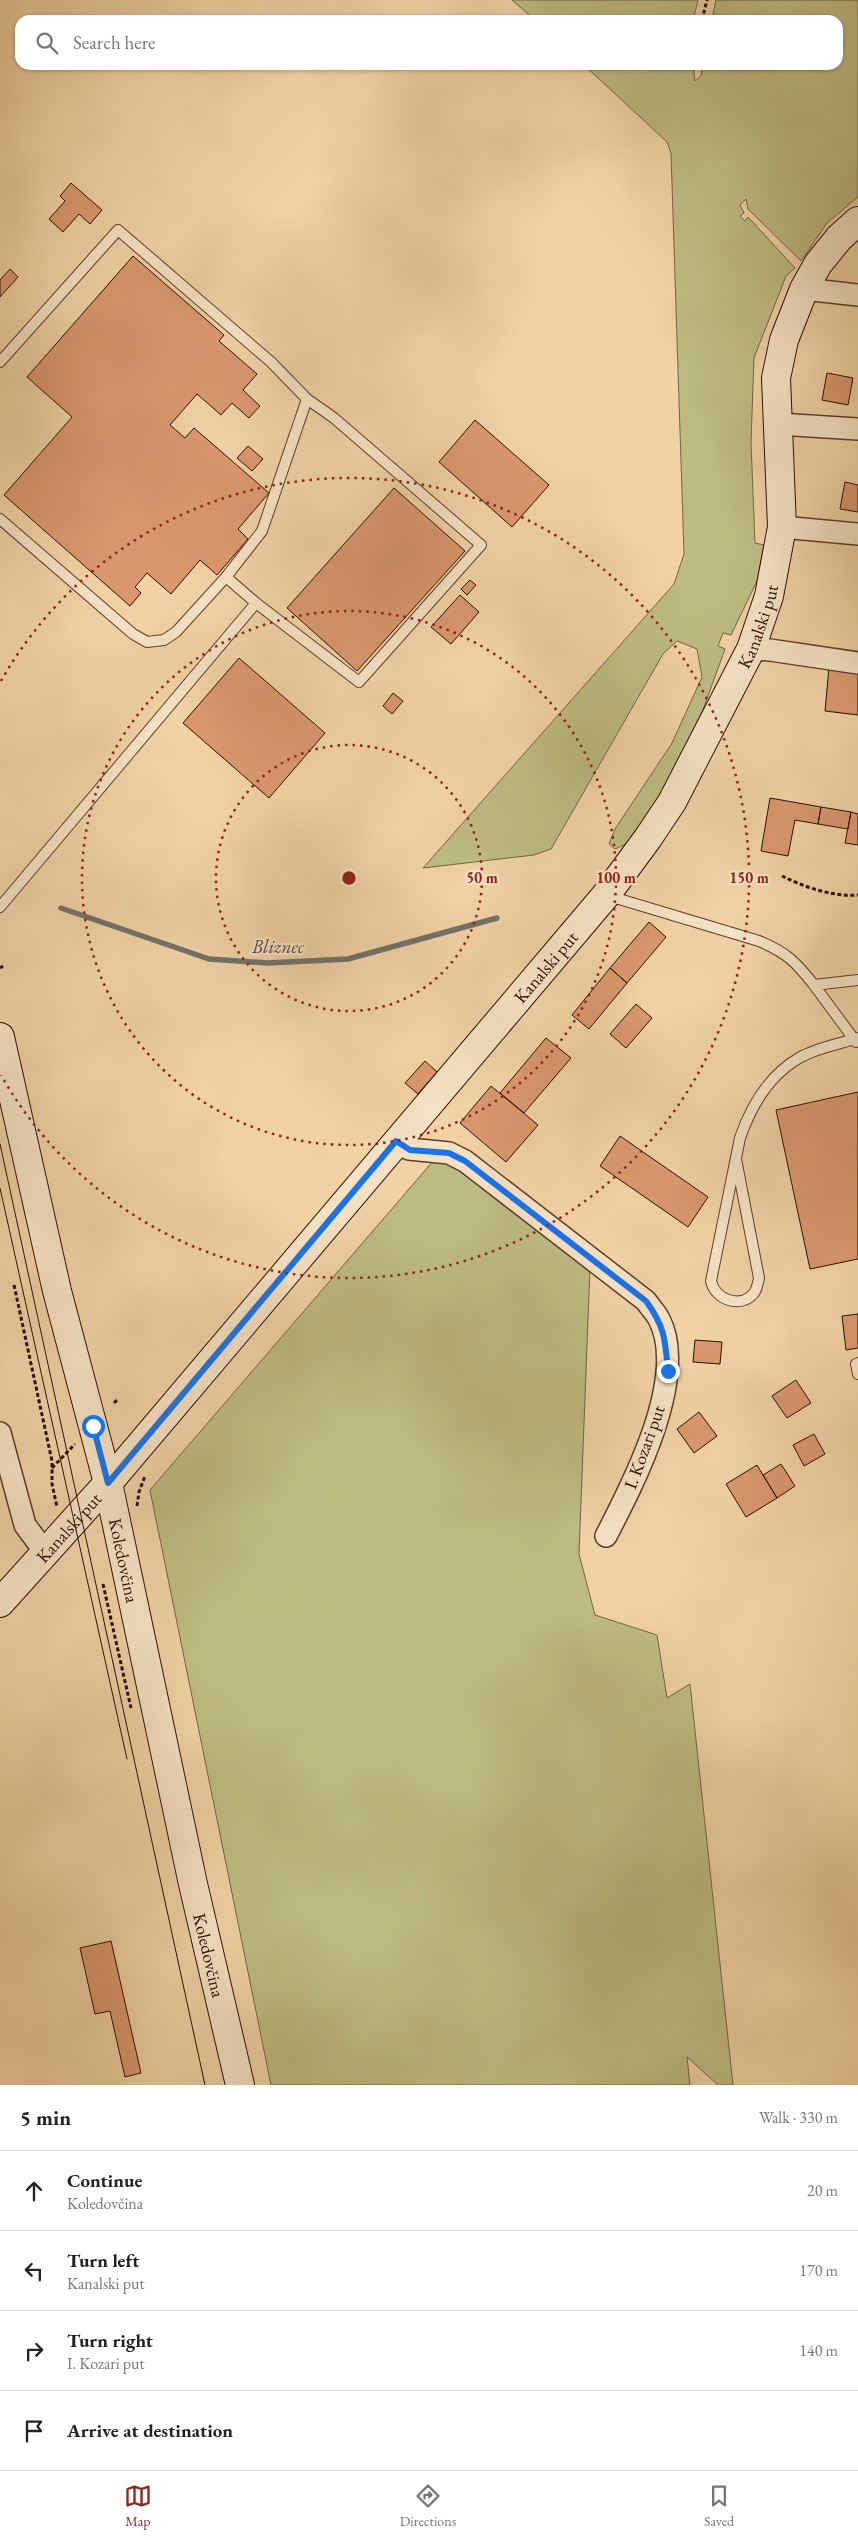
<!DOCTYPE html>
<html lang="en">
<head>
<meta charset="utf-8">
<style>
	:root { --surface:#fff; --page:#f6f6f6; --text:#222; --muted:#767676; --line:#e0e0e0; --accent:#8f2418 }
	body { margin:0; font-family:"EB Garamond",serif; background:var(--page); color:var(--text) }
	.stop { position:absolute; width:15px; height:15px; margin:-11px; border:4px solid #1a73e8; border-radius:50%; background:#fff }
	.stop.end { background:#1a73e8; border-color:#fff; box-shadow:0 1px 5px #0008 }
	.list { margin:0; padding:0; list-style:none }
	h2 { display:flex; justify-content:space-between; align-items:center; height:65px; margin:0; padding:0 20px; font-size:21px }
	h2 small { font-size:16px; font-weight:400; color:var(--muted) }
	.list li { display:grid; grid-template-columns:32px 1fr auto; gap:15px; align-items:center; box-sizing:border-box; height:80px; padding:0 20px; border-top:1px solid var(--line) }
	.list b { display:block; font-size:19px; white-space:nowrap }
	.list p { margin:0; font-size:16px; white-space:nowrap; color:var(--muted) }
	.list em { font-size:16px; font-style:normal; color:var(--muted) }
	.icon { flex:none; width:28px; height:28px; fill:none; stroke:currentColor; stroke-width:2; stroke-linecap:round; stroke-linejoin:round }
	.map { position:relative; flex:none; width:858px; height:2085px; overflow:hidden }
	.search { position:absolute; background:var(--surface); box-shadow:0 1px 4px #0004; left:15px; right:15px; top:15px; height:55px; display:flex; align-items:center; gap:12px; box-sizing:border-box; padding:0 18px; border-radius:15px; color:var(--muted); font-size:19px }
	.sheet { height:385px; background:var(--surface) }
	nav { display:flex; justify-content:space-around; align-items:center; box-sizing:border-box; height:70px; border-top:1px solid var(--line); background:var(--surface); font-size:14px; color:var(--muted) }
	nav a { display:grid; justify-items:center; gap:2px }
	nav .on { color:var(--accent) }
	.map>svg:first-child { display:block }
	.green { fill:#bdbb83; stroke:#746442 }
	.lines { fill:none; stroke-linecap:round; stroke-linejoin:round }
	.stream { stroke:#72716b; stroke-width:5.5 }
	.building { fill:#da976e; stroke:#2c0d00 }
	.lane-casing { stroke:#5d3e29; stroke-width:12 }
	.street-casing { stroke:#5d3e29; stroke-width:24 }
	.secondary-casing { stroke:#2c0d00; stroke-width:30 }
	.path { stroke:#2c0d00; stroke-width:3; stroke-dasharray:4 2.5; stroke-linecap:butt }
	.lane { stroke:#f5e2c4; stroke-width:10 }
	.street { stroke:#f5e2c4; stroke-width:21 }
	.secondary { stroke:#f5e2c4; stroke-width:28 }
	.tram { stroke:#2c0d00; stroke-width:1 }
	.route { stroke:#1a73e8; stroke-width:6 }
	.ring { fill:none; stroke:#8f2418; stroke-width:2.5; stroke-dasharray:2.5 5 }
	.labels { text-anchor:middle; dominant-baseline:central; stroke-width:4.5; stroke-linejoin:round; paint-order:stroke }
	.street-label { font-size:18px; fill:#2c0d00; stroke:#f5e2c4 }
	.water-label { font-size:19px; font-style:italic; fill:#55473f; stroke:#f5e2c4 }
	.centre { fill:#8f2418; stroke:#f5e2c4; stroke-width:2.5 }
	.ring-label { font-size:15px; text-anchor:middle; font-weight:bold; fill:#8f2418; stroke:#f5e2c4; stroke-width:4.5; stroke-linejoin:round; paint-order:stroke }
</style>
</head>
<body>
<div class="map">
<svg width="858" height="2085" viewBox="0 0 858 2085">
	<rect width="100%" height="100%" fill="#f0d2a5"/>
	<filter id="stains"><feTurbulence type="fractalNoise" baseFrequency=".004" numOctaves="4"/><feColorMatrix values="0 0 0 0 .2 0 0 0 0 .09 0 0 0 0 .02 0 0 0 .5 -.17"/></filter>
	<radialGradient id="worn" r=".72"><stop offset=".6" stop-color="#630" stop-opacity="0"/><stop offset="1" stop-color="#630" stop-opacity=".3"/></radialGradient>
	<path class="green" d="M512 0H698L693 20H535Z
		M716 0H858V197L827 223 801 261 748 209 746 199 740 205 744 213 740 216 745 221 748 217 795 268 786 276 754 358 751 443 755 543 764 545 757 581 731 635 723 633 718 646 725 649 721 660 688 751 633 841 615 849 609 844 615 829 672 743 702 677 697 649 677 641 663 654 551 849 534 855 423 868 674 584 684 554 671 153 667 142 584 65H693L695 81 701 76 703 65H838V20H712Z
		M440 1153 590 1267 579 1554 595 1615 657 1635 667 1698 690 1684 733 2085H718L687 2057 690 2085H271L150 1490Z"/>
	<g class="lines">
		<path class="stream" d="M61 908 209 959 268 963 348 959 497 918"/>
	</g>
	<path class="building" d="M71 183 102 210 90 224 79 214 63 232 49 219 65 201 60 196Z
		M133 256 224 335 219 341 257 374 243 390 260 406 249 418 232 403 221 415 197 394 170 425 185 438 194 428 269 493 238 529 248 539 217 575 200 560 171 594 147 573 135 587 141 593 130 606 4 495 72 417 27 377Z
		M10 269 18 277 0 297V280Z
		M827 373 853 378 848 405 822 400Z
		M475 420 549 485 512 527 439 462Z
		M248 446 263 459 252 471 237 458Z
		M845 482 858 485V512L840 509Z
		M394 488 465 551 357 671 287 608Z
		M470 580 476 585 467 595 461 589Z
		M460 595 479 612 451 644 431 627Z
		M239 658 325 733 269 798 183 723Z
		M829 667 858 671V715L825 711Z
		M393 693 403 701 392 714 383 706Z
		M770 798 821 807 818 824 795 820 788 856 761 851Z
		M821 807 851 812 848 829 818 824Z
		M851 812 858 814V845L845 843Z
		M649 922 666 937 627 983 610 968Z
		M610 968 627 983 589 1029 572 1015Z
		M636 1004 652 1018 626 1048 610 1034Z
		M546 1038 571 1058 524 1113 500 1093Z
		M425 1061 437 1072 418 1094 405 1083Z
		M491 1086 538 1125 506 1162 460 1123Z
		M858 1092V1259L810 1269 776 1110Z
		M620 1136 708 1197 688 1227 600 1166Z
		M858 1314V1348L846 1350 842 1316Z
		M695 1340 722 1342 720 1364 693 1362Z
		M796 1380 811 1403 787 1418 772 1396Z
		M699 1412 717 1436 694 1453 677 1429Z
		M814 1434 825 1454 804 1466 793 1445Z
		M781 1464 795 1486 777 1498 763 1475Z
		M757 1465 777 1498 746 1517 726 1484Z
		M111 1941 141 2073 125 2077 110 2011 95 2014 80 1948Z"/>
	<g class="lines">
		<g class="lane-casing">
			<path id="lane" d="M0 362 118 230 271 362 307 399 262 531 226 577 176 632 164 640 147 642 133 634 0 519
				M226 577 256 603
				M609 896 759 941C787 953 795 961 814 985L858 980
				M0 907 256 603 359 682 481 545 334 418 307 399
				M814 985 856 1042
				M736 1159 759 1278C758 1283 757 1289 754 1293 741 1309 715 1300 711 1281L740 1138C751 1106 768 1076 799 1058 816 1048 839 1044 858 1038
				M858 1363 856 1364 858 1374"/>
		</g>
		<g class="street-casing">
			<path id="street" d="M804 289 858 295
				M779 424 858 429
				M782 527 858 534
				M751 649 770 650 858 663
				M396 1141 409 1149 449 1153 465 1161 646 1301C650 1307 656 1313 659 1319 689 1377 633 1484 606 1536
				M0 1433 25 1525 45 1552"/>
		</g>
		<g class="secondary-casing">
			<g id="secondary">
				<path id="s1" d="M0 1037 57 1291 108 1483 193 1884 240 2085"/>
				<path id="s2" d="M0 1603 108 1483 606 895 648 838 672 802 751 649 769 596 782 527 776 378 784 340 804 289 818 264 839 238 858 221"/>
			</g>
		</g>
		<path class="path" d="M702 20 707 0
			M782 876C804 887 833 897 858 895
			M0 968 3 966
			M14 1285 52 1461V1484L57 1507
			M114 1403 118 1399
			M52 1468 75 1444
			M137 1506 139 1492 145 1476
			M103 1584 131 1708"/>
		<use href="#lane" class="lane"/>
		<use href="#street" class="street"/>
		<use href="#secondary" class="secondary"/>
		<path class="tram" d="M0 1144 205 2085
			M0 1188 127 1759"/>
	</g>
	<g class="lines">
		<path class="route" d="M93 1426 108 1483 396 1141 410 1150 449 1153 465 1161 646 1301C665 1327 665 1339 668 1371"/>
	</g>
	<g class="ring">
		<circle cx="349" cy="878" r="133"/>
		<circle cx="349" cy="878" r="267"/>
		<path d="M1 681A400 400 0 1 1 1 1075"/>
	</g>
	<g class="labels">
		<g class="street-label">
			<text stroke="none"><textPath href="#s2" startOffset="1242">Kanalski put</textPath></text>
			<text stroke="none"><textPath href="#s2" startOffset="838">Kanalski put</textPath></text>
			<text transform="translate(644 1447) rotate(-70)">I. Kozari put</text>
			<text stroke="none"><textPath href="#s2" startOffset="102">Kanalski put</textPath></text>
			<text stroke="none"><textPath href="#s1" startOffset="538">Koledovčina</textPath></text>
			<text stroke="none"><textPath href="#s1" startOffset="942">Koledovčina</textPath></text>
		</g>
		<g class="water-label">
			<text x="278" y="946">Bliznec</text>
		</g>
	</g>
	<circle cx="349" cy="878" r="8" class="centre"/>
	<g class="ring-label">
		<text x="482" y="883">50 m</text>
		<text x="616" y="883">100 m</text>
		<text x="749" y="883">150 m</text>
	</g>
	<rect width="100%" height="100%" filter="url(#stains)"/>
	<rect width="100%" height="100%" fill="url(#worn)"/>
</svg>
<div class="stop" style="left:93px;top:1426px"></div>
<div class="stop end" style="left:668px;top:1371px"></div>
<div class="search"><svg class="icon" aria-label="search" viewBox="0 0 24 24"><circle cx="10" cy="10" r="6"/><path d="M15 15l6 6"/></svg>Search here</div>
</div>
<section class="sheet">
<h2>5 min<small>Walk · 330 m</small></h2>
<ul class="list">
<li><svg class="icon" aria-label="ahead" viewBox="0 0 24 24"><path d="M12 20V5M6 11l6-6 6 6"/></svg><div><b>Continue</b><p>Koledovčina</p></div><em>20 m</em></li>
<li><svg class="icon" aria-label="left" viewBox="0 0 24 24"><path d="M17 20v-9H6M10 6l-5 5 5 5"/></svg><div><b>Turn left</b><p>Kanalski put</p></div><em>170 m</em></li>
<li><svg class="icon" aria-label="right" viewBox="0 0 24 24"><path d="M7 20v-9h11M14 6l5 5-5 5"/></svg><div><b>Turn right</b><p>I. Kozari put</p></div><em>140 m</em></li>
<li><svg class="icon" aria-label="arrive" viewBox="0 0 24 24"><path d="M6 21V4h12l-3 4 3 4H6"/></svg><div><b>Arrive at destination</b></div></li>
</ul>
</section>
<nav>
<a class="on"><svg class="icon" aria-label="map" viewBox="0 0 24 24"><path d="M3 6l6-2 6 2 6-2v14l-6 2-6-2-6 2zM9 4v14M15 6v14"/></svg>Map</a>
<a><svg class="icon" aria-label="directions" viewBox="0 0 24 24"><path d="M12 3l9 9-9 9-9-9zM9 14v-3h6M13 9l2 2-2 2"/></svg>Directions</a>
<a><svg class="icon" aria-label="saved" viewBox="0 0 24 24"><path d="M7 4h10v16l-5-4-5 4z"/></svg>Saved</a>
</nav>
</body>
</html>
